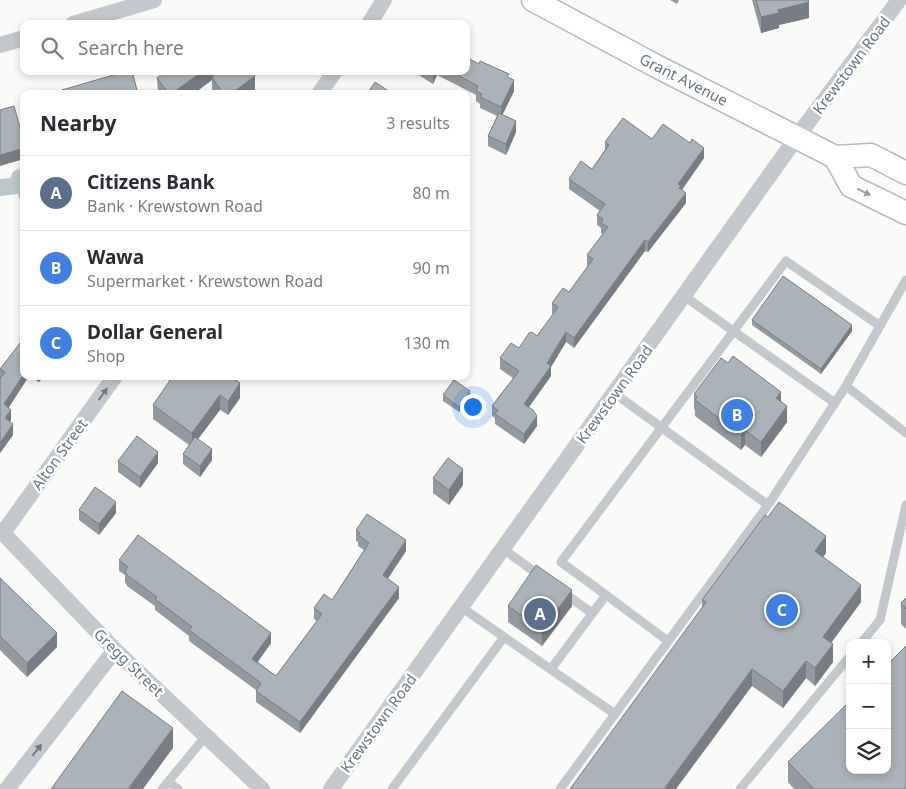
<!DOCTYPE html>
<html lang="en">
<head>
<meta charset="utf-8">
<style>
	:root { --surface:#fff; --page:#f2f2f3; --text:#2b2b33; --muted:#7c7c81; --line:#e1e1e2; --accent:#e4572e }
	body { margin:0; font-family:"Noto Sans",sans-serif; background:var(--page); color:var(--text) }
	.controls { position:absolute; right:15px; bottom:15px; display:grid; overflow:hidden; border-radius:10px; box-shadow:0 2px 8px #0003 }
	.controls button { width:45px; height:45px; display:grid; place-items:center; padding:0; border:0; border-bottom:1px solid var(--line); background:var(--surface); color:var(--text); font:25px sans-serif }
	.you { position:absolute; left:472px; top:406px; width:18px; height:18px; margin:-12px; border:4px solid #fff; border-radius:50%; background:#1a73e8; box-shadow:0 0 0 8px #1a73e833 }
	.badge { display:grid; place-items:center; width:32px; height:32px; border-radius:50%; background:var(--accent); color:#fff; font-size:16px; font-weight:700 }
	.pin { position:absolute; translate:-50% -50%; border:2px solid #fff; box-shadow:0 1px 5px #0006 }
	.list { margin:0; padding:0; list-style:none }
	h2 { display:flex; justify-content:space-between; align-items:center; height:65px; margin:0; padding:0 20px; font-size:21px }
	h2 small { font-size:16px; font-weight:400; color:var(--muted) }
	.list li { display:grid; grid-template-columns:32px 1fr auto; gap:15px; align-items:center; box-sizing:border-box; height:75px; padding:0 20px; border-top:1px solid var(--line) }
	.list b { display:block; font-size:19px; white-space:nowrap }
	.list p { margin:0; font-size:16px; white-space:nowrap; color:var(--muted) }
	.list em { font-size:16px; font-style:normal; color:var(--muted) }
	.icon { flex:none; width:28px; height:28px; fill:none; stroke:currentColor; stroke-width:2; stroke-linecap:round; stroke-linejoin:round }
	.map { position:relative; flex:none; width:906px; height:789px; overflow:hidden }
	.search { position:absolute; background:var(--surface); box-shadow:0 2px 8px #0003; left:20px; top:20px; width:450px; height:55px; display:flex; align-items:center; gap:12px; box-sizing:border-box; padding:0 18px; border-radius:10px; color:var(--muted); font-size:19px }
	.panel { position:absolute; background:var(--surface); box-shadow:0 2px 8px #0003; left:20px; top:90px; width:450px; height:290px; border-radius:10px }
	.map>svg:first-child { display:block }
	.water { fill:#bbc7cb }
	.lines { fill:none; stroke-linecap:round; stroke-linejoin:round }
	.secondary-casing { stroke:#b3babf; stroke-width:25 }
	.service { stroke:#c3c8cc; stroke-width:9 }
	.minor { stroke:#c3c8cc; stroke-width:16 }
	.secondary { stroke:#fff; stroke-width:22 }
	.wall { fill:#929a9f }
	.shaded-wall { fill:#777d82 }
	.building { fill:#aab3b9; stroke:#777d82 }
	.oneway { fill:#939fa8 }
	.oneway2 { fill:#6a7a87 }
	.labels { text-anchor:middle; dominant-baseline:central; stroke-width:5; stroke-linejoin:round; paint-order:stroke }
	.street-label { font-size:15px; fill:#657683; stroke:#fff }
</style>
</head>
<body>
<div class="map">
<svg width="906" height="789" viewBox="0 0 906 789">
	<rect width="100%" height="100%" fill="#fafaf8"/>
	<path class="water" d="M17 169 24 172V201L19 198 18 194 0 196V179L11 178 12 173Z"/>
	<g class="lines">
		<g class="secondary-casing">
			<path id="secondary" d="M533 0 656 66 835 157 871 155 906 173
				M835 157 851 186 906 213"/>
		</g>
		<path class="service" d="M906 280 846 386 906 433
			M684 296 835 403
			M614 393 768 505
			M503 549 542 577
			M564 593 592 613
			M606 595 561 562 786 261 880 326
			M504 637 615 714
			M861 643 880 620 906 505
			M551 669 606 595 668 641
			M168 782 178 789
			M162 789 206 736
			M392 789 504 637 461 607
			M560 789 768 505 846 386
			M740 789 850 656"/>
		<path class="minor" d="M73 24 154 0
			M369 24 384 0
			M0 45 24 38
			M319 94 335 71
			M0 530 115 650 262 789
			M3 533 115 376
			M7 789 115 650
			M331 789 797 137 899 0"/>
		<use href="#secondary" class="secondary"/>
	</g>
	<path class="wall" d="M670 0H679L677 4Z
		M752 0H808L809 18 779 25V28L761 33Z
		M479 64 509 78 514 91 502 115 516 132 506 155 488 146V136L497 116 480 108V104L476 101V95L437 75 433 84 412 71H466Z
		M252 71 255 92 253 94H212V80L193 94H158L157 78Z
		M652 139 704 158 682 190 686 203 648 252 645 251 574 348 566 342 551 367V376L529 407 537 426 524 444 495 424V418L492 416V406L513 378 500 369V358L519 348 537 336 554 314 552 313V303L569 292 588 266 587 265V255L603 234 601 233V228L597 225V215L600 211 569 189V179L592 169 605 150V142Z
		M752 320 852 331 821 374 752 325Z
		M0 369 29 376 8 408 11 420 10 421 13 435 0 453Z
		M31 376H44L40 381 38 382Z
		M173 376 240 398 228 415 220 410 198 439 212 460 200 477 183 464V454L189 445 153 419V405Z
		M694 394 781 401 787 422 761 457 745 445 741 450 695 416V410L694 409Z
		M443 395 470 396 459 412 443 401Z
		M118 461 158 463 140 488 118 472Z
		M433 478 463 485 449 505 433 493Z
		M79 510 116 513 99 535 79 520Z
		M356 530 406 551 387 579 399 598 300 733 256 702V690L189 641V636L155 610V606L127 586 125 582V575L119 571V560L271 643 258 662 276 676 317 621 314 619V608L332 600 364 550 358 546V542L356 541Z
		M826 553 823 557 861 602 831 643 833 662 815 686 806 678 783 708 752 686 702 607V600Z
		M0 578 57 647 27 677 0 650Z
		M906 598V629L901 624V603Z
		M508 606H572L542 646 508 622Z
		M788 762 906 789H794L788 782Z"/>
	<path class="shaded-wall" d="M809 2V18L779 25V28L761 33V17L778 10Z
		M203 71H224L212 78V80L193 94H171Z
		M434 71H437V75L433 84V73Z
		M255 76V92L253 94H231Z
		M514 80V91L501 118V107Z
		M516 121V132L506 155V144Z
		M24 148V159L0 166V155Z
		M704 148V158L681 191V196L678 184Z
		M686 193V203L648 252V242Z
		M645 240V251L574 348V338Z
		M852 325V331L821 374V369Z
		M566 332V342L551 367V376L524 414V404Z
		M24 374V376H29L4 415V404Z
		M38 376H44L40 381 38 382Z
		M240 383V398L228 415V401Z
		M470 391V396L459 412V407Z
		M781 392V407L776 398Z
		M220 395V410L192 447V433Z
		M787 406V422L761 457V442Z
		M11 410V420L5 429V418Z
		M537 416V426L524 444V434Z
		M13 424V435L0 453V443Z
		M745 430V445L741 450V435Z
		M212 449V460L200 477V466Z
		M158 452V463L140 488V477Z
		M463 469V485L449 505V490Z
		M116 502V513L99 535V524Z
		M826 536V553L815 568V551Z
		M406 540V551L383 586V575Z
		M861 585V602L823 654V637Z
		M399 587V598L300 733V722Z
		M572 590V606L542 646V630Z
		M57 633V647L27 677V663Z
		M271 633V643L252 669V659Z
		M833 644V662L815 686V668Z
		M806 661V678L783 708V691Z
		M752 669V686L676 789H664Z
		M173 728V748L143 789H128Z"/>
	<path class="building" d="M756 0H808L809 2 778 10 779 13 761 17Z
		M466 57 479 64 480 61 509 74 507 77 514 80 501 107 480 97 482 94 476 91 478 86 450 71H466Z
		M127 71H132L138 94H63L62 90Z
		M166 71H203L171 94H169L157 78Z
		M216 71H252L255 76 231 94H224L212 78Z
		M375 82 393 94H367Z
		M14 106 24 141V148L0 155V110Z
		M499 113 516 121 506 144 488 136Z
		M623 118 652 139 663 124 690 143 692 139 704 148 678 184 681 186 679 188 686 193 648 242 645 240 574 338 566 332 547 363 551 366 524 404 533 410 537 416 524 434 495 414 498 410 492 406 519 371 500 358 511 343 519 348 529 333 532 332 537 336 558 307 552 303 563 288 569 292 593 259 587 255 608 227 601 223 603 219 597 215 605 204 569 179 581 161 592 169 609 145 605 142Z
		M783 276 852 325 821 369 752 320Z
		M24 338V374L4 404 11 410 5 418 13 424 0 443V379L5 372 0 369Z
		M733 356 781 392 776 398 787 406 761 442 745 430 741 435 695 400 697 397 694 394 721 358 728 363Z
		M173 376H230L240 383 228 401 220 395 192 433 153 405Z
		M454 380 470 391 459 407 443 395Z
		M137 436 158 452 140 477 118 461Z
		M195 437 212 449 200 466 183 454Z
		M448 458 463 469 449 490 433 478Z
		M95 487 116 502 99 524 79 510Z
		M779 502 826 536 815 551 861 585 823 637 833 644 815 668 806 661 783 691 752 669 664 789H570L706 602 702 600 765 515 768 517Z
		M367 514 406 540 383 575 399 587 300 722 256 691 261 683 189 630 192 627 155 599 157 597 127 575 125 571 128 567 119 560 138 535 271 633 252 659 276 676 322 614 314 608 324 594 332 600 369 543 358 535 360 533 356 530Z
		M536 565 572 590 542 630 508 606Z
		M0 578 57 633 27 663 0 636Z
		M906 598V609L901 603Z
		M906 646V789H814L788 762 850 701V770H887V665Z
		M122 691 173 728 128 789H51Z"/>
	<defs><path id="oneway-solid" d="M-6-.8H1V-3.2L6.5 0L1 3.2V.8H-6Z" transform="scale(1.25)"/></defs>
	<use class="oneway" href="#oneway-solid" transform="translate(864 192) rotate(26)"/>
	<g class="oneway2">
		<use href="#oneway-solid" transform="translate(103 394) rotate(-54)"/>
		<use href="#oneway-solid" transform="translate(37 750) rotate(-52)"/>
	</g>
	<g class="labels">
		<g class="street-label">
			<text transform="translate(851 65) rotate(-53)">Krewstown Road</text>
			<text transform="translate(684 79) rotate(27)">Grant Avenue</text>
			<text transform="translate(614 394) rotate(-54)">Krewstown Road</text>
			<text transform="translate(59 454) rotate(-54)">Alton Street</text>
			<text transform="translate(129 662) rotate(44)">Gregg Street</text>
			<text transform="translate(378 723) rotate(-54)">Krewstown Road</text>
		</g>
	</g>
</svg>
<div class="controls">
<button>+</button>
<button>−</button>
<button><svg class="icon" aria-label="layers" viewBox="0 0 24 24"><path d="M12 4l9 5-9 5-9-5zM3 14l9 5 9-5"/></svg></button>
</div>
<div class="you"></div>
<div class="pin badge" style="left:540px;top:614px;background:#5c6f8a">A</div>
<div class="pin badge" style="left:737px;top:415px;background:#3f7fe0">B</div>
<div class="pin badge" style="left:782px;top:610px;background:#3f7fe0">C</div>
<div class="search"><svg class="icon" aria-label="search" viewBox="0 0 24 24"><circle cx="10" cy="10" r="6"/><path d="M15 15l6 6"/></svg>Search here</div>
<section class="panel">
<h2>Nearby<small>3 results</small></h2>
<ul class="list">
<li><span class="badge" style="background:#5c6f8a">A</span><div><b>Citizens Bank</b><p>Bank · Krewstown Road</p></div><em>80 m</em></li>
<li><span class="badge" style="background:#3f7fe0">B</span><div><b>Wawa</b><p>Supermarket · Krewstown Road</p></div><em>90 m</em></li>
<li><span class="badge" style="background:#3f7fe0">C</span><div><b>Dollar General</b><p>Shop</p></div><em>130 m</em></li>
</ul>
</section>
</div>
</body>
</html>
